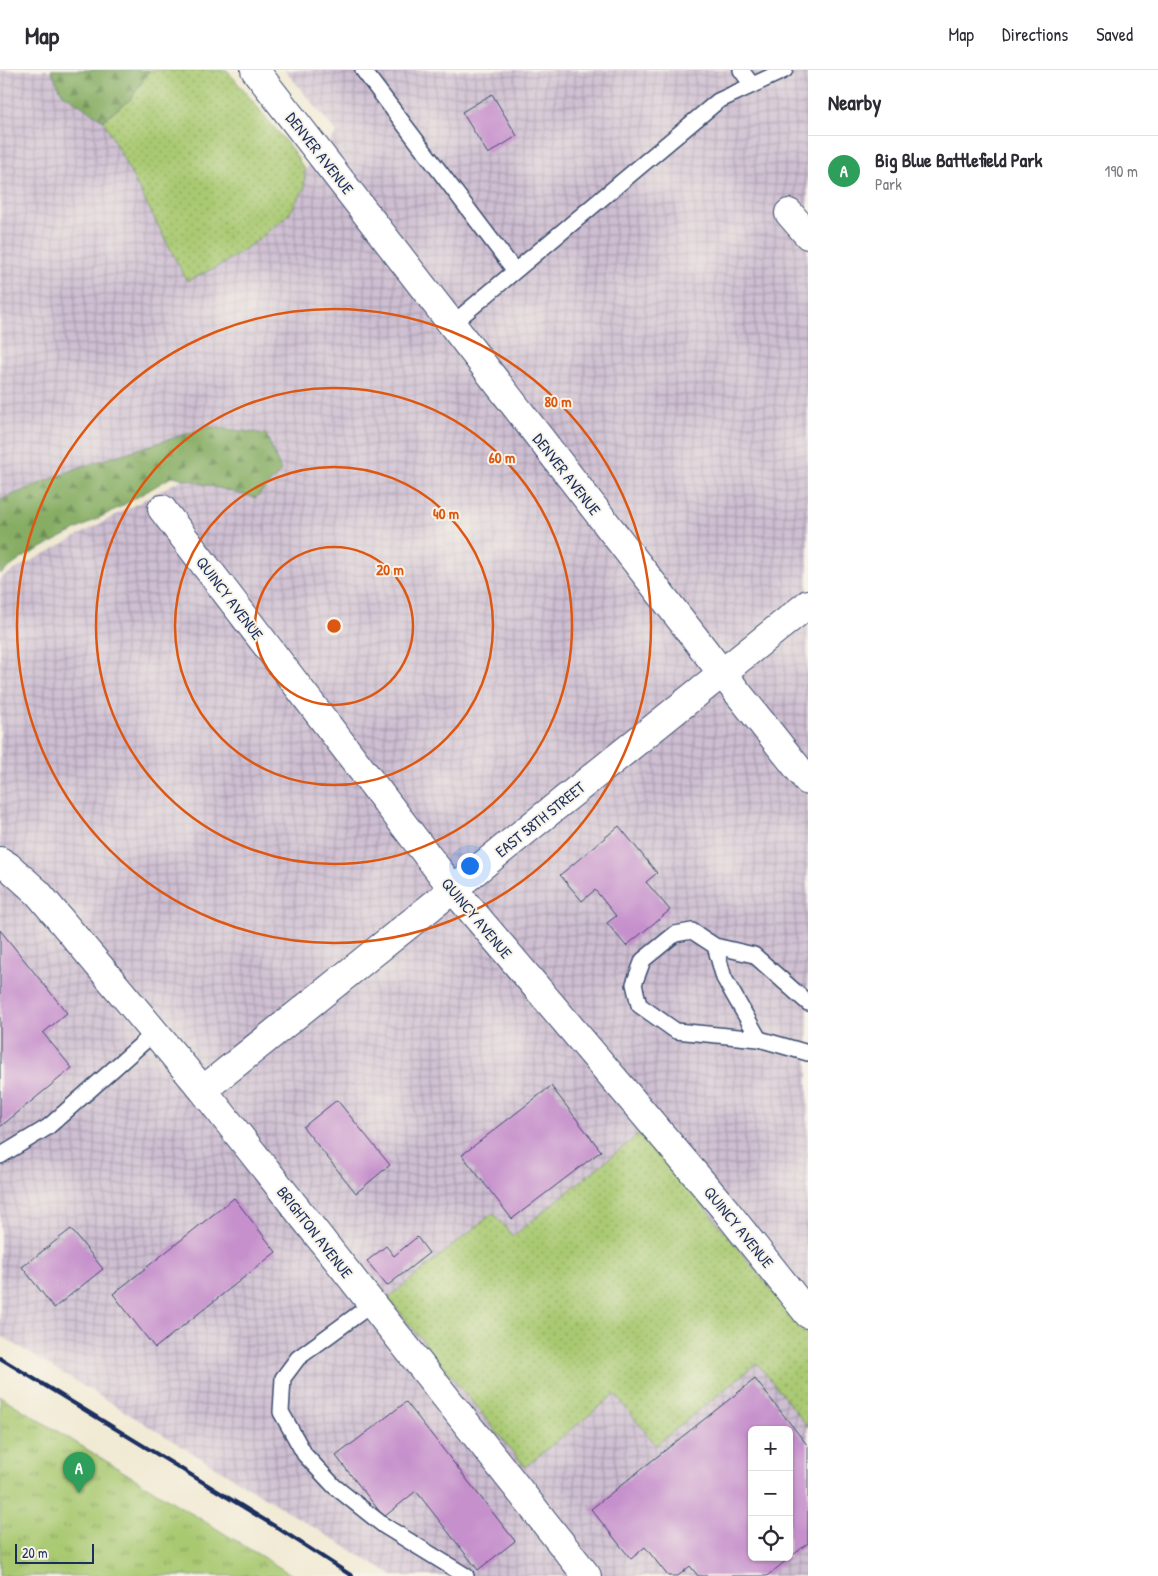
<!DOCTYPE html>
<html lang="en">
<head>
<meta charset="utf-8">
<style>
	:root { --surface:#fff; --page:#f7f7f7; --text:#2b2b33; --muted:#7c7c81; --line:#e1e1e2; --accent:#2563eb }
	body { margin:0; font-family:"Patrick Hand",sans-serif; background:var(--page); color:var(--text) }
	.controls { position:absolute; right:15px; bottom:15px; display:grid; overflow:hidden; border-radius:8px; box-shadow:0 1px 4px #0004 }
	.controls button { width:45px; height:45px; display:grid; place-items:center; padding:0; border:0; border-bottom:1px solid var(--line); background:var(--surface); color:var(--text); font:25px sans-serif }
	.scale { position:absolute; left:15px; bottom:12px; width:79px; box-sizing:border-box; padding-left:5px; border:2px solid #1b2f5e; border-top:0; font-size:14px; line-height:18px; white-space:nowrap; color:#1b2f5e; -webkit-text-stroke:4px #f7f3e8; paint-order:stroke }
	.you { position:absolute; left:469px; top:795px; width:18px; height:18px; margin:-12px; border:4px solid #fff; border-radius:50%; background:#1a73e8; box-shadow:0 0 0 8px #1a73e833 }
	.badge { display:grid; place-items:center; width:32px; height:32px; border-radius:50%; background:var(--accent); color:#fff; font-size:16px; font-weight:700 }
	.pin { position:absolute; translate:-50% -41px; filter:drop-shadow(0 1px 2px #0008) }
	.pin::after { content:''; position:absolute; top:26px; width:18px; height:15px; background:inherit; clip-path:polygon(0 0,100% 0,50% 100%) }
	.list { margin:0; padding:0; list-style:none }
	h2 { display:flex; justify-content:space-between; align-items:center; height:65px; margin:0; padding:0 20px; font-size:21px }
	h2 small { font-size:16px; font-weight:400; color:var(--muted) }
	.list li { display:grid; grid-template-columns:32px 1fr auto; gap:15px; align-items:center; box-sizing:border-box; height:70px; padding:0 20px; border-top:1px solid var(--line) }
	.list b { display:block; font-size:19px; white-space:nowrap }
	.list p { margin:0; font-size:16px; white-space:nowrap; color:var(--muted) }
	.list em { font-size:16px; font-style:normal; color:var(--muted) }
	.icon { flex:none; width:28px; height:28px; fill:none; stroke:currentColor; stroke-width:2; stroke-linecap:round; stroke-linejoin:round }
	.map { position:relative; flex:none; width:808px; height:1506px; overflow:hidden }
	header { display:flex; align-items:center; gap:30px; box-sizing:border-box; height:70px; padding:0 25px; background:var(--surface); border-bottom:1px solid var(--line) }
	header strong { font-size:24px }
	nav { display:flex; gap:28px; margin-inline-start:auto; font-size:18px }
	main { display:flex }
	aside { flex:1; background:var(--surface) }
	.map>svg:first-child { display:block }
	.industrial { fill:url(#industrial-grid); fill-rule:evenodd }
	.grass { fill:url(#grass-dots); stroke:#627c68 }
	.forest { fill:url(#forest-firs); stroke:#506e60 }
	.park { fill:url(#park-tufts); stroke:#627c68 }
	.building { fill:#c690cc; fill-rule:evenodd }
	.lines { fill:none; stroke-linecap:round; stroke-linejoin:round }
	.lane-casing { stroke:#3b4b6f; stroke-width:18 }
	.street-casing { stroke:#3b4b6f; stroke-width:30 }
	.lane { stroke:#fff; stroke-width:15 }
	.street { stroke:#fff; stroke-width:28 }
	.rail { stroke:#1b2f5e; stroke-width:4 }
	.ring { fill:none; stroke:#de5710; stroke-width:2.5 }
	.labels { text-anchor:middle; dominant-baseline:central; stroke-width:4; stroke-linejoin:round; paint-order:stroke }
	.street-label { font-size:16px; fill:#1b2f5e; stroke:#f7f3e8 }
	.centre { fill:#de5710; stroke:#f7f3e8; stroke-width:2.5 }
	.ring-label { font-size:15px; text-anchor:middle; font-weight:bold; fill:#de5710; stroke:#f7f3e8; stroke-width:4; stroke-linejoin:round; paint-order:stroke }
</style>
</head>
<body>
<header>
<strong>Map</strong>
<nav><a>Map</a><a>Directions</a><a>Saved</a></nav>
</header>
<main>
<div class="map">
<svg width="808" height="1506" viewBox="0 0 808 1506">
	<defs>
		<pattern id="industrial-grid" width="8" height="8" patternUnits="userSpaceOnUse" patternTransform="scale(1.25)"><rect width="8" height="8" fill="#cebed1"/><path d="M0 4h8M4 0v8" fill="none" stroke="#a69bad"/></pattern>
		<pattern id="grass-dots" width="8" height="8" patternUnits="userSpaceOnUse" patternTransform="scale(1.25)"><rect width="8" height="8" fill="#a9c971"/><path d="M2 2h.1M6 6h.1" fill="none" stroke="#89a460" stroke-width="1.8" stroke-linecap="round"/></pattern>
		<pattern id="forest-firs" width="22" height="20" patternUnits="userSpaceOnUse" patternTransform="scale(1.25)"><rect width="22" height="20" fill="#86ad63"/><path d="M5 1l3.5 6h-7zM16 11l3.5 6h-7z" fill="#6d8d55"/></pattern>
		<pattern id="park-tufts" width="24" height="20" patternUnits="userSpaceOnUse" patternTransform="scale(1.25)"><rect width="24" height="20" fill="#a9c971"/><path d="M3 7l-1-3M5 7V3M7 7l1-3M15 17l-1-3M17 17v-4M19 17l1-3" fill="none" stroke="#89a460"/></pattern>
	</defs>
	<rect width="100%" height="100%" fill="#f7f3e8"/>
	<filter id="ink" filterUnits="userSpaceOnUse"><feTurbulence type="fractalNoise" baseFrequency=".02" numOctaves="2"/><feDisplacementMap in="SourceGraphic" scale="10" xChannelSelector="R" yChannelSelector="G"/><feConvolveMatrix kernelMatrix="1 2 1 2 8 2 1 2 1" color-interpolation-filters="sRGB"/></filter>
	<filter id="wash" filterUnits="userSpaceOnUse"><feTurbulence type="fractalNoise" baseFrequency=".0096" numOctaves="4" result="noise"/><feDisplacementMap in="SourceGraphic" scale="20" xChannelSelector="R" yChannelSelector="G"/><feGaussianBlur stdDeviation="1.12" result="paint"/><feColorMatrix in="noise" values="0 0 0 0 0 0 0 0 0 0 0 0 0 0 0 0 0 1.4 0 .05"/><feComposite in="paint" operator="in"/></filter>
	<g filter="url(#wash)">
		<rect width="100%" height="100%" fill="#f0e9d2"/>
		<path class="industrial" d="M0 0H51L62 23 103 50 187 211 231 188 258 170 304 119 305 100 337 63 285 0H808V1506H393L0 1265V508L265 364 142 379 80 397 0 430ZM752 1360H789V1487H752Z"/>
		<path class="grass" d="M149 0H227L290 77 305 100 304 119 289 144 258 170 223 194 187 211 103 50 131 29Z
			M643 1061 808 1265V1357L757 1293 656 1375 615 1324 525 1397 388 1228 493 1143 513 1166Z"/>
		<path class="forest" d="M51 0H149L131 29 103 50 62 23Z
			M209 357 266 364 281 401 256 428 173 406 120 437 24 487 0 504V430L80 397Z"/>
		<path class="park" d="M0 1326 287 1502 294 1506H0Z"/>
		<g id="blocks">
			<path class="building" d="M492 24 517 66 488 84 462 42Z
				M619 756 657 803 646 812 670 840 626 876 607 853 616 846 595 820 582 831 560 805Z
				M0 860 67 943 43 963 72 998 0 1057Z
				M551 1016 601 1081 512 1149 462 1085Z
				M337 1030 390 1095 356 1123 303 1057Z
				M234 1128 276 1182 155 1278 113 1224Z
				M71 1159 103 1199 54 1238 22 1197Z
				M417 1167 429 1183 387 1216 367 1191 386 1176 394 1186Z
				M755 1309 808 1376V1473L767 1506H698L690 1496 678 1506H668L645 1477 631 1489 591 1439ZM752 1360H789V1487H752Z
				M406 1332 515 1471 478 1500 416 1421 384 1447 336 1386Z"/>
		</g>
	</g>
	<g filter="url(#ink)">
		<use href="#blocks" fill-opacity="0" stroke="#3b4b6f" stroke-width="1"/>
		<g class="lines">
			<g class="lane-casing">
				<path id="lane" d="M363 0 515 201
					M741 0 752 15
					M452 254 718 31 785 0
					M715 876 754 885 808 933
					M759 969 724 908 715 876 692 861 675 864 643 890 634 914 639 935 676 961 759 969 808 983
					M0 1086 48 1057 154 963
					M372 1234 298 1288 283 1308 281 1342 305 1385 334 1416 383 1455 466 1506"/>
			</g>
			<g class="street-casing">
				<path id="street" d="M255 0 722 603 808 711
					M789 143 808 165
					M162 439 453 819 723 1137 808 1244
					M0 791 8 796 38 823 203 1020 587 1506
					M203 1020 808 534"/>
			</g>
			<use href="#lane" class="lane"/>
			<use href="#street" class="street"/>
			<path class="rail" d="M0 1288 281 1460 352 1506"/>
		</g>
	</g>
	<g class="ring">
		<circle cx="334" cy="556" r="79"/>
		<circle cx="334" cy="556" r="159"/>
		<circle cx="334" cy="556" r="238"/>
		<circle cx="334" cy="556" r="317"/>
	</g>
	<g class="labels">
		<g class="street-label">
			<text transform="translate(320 83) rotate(52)">DENVER AVENUE</text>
			<text transform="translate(567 404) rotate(52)">DENVER AVENUE</text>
			<text transform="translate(230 528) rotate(53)">QUINCY AVENUE</text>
			<text transform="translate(540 749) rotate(-39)">EAST 58TH STREET</text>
			<text transform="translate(477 848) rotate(50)">QUINCY AVENUE</text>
			<text transform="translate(739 1157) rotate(51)">QUINCY AVENUE</text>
			<text transform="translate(315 1162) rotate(52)">BRIGHTON AVENUE</text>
		</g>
	</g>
	<circle cx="334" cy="556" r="8" class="centre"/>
	<g class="ring-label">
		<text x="558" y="337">80 m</text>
		<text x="502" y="393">60 m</text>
		<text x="446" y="449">40 m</text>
		<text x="390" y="505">20 m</text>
	</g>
</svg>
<div class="controls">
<button>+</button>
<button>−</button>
<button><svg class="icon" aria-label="locate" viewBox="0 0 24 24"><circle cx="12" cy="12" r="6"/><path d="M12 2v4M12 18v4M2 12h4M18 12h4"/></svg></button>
</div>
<div class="scale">20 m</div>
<div class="you"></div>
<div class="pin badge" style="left:79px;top:1423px;background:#2e9e5b">A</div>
</div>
<aside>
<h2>Nearby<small></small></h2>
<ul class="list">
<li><span class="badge" style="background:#2e9e5b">A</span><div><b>Big Blue Battlefield Park</b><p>Park</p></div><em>190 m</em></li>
</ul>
</aside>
</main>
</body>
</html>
